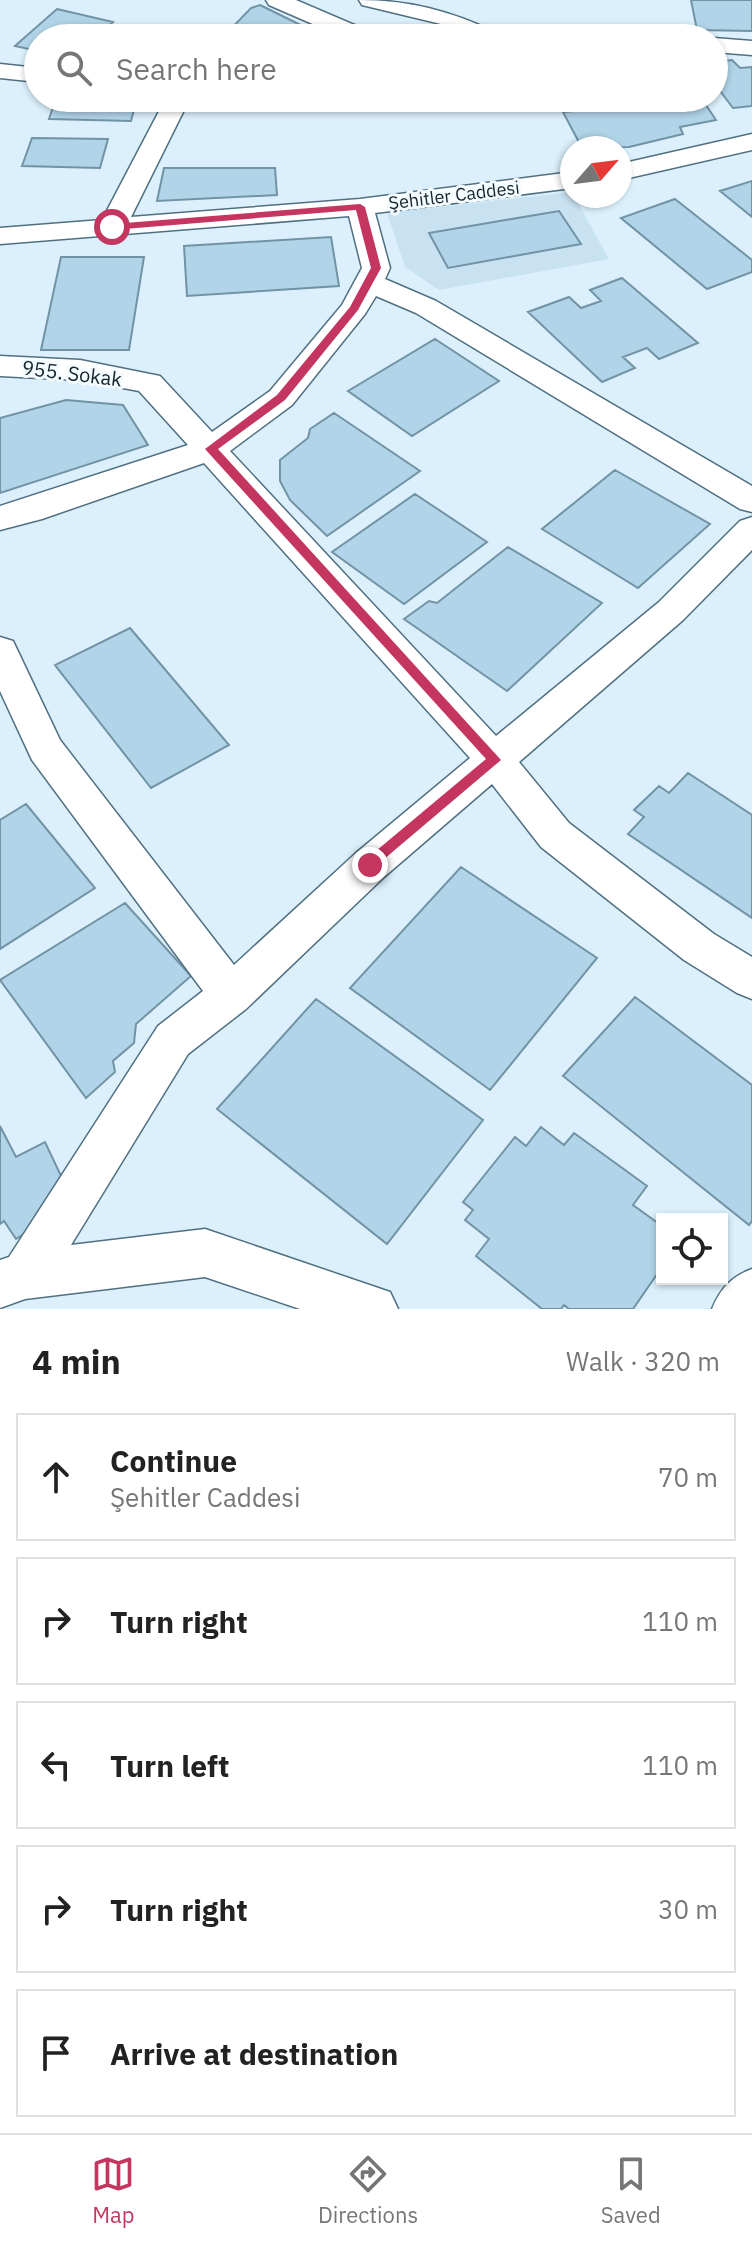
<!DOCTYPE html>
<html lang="en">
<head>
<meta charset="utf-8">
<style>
	:root { --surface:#fff; --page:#f2f2f2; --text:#222; --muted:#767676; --line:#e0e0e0; --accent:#c43660 }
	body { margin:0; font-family:"IBM Plex Sans",sans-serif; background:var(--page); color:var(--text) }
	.controls { position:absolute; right:24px; bottom:24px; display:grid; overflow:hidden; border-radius:0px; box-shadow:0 2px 6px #0004 }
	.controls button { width:72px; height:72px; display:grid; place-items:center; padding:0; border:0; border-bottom:2px solid var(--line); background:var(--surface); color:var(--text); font:40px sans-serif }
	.compass { position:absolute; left:560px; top:136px; width:72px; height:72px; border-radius:50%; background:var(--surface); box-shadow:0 2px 6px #0004; rotate:62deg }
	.stop { position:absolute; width:24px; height:24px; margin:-18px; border:6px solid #c43660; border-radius:50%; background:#fff }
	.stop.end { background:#c43660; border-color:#fff; box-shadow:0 2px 8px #0008 }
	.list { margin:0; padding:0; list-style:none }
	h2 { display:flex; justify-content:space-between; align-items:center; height:104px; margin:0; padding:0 32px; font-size:34px }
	h2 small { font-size:26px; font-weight:400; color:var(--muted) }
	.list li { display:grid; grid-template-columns:52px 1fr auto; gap:24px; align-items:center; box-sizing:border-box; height:128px; margin:0 16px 16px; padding:0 16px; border:2px solid var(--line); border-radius:0px }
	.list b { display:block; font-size:30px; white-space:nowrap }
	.list p { margin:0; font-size:26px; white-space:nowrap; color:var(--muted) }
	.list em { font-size:26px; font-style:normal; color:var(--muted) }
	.icon { flex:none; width:44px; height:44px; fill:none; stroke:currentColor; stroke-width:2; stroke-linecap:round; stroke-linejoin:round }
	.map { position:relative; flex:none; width:752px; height:1309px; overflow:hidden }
	.search { position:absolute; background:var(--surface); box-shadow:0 2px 6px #0004; left:24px; right:24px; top:24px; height:88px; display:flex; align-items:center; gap:20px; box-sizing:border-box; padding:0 28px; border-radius:44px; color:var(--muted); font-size:30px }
	.sheet { height:824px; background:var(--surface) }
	nav { display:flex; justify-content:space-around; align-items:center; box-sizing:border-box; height:112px; border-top:2px solid var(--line); background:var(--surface); font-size:22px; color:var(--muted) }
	nav a { display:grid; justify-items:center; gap:4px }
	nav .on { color:var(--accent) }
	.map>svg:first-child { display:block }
	.built { fill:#c9e2f1 }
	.building { fill:#b1d4e8; stroke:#7193a5; stroke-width:2 }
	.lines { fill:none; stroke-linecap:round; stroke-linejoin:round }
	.minor-casing { stroke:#507082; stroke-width:3 }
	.minor { fill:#fff; fill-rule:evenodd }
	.route { fill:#c43660 }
	.labels { text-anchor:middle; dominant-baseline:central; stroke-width:6; stroke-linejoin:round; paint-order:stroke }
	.far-street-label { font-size:18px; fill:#16242b; stroke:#f4fbff }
	.street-label { font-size:20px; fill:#16242b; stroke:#f4fbff }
</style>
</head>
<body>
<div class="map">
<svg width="752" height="1309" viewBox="0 0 752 1309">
	<rect width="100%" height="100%" fill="#dbf0fc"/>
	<path class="built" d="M572 192 609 259 439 290 405 267 387 213Z"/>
	<path class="building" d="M691 0H752V31L697 30Z
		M260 5 323 36 324 38H222L251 8Z
		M57 9 113 22 95 38H38V51L15 46Z
		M732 60 740 68 752 67V106L733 108 714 83V62Z
		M56 98H137L131 121 49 119Z
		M702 99 716 120 680 127 683 134 629 147 582 148 563 112Z
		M32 138 108 139 100 168 22 166Z
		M164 168H275L277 195 157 201Z
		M752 181V217L720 191Z
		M675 199 752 260V272L707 289 621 218Z
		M559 211 581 244 448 268 429 233Z
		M331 237 339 286 187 296 184 246Z
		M61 257H144L129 350H41Z
		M622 278 698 343 659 359 647 348 623 357 635 368 602 382 528 312 569 297 581 308 601 301 590 290Z
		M435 339 499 381 412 436 348 391Z
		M66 400 123 405 148 445 0 493V418Z
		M334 413 420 471 327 536 290 500 280 481V460L308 438 310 429Z
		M615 470 710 524 638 588 542 529Z
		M415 494 487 542 404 604 332 552Z
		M508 547 602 603 507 691 404 619 429 601 437 603Z
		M130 628 229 745 151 788 55 665Z
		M688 773 752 815V918L628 834 644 817 634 810 659 786 669 793Z
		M26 804 95 888 0 949V820Z
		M461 867 597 958 490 1090 350 988Z
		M125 903 191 976 136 1024 134 1043 113 1061 115 1072 86 1098 0 980Z
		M635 997 752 1085V1221L749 1225 563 1076Z
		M316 999 483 1120 387 1244 217 1109Z
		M0 1126 16 1157 45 1142 62 1178 38 1225 16 1239 4 1221 0 1224Z
		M541 1127 564 1145 574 1133 647 1186 633 1205 662 1226V1244L658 1249 662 1252V1267L633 1309H569L564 1305 561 1309H542L476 1256 489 1239 465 1220 473 1210 463 1202 515 1137 526 1146Z"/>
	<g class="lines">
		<g class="minor-casing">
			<path id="minor" d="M266 0H296L373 33 377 38H345L269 5Z
				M359 0C409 0 451 11 497 33L501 38H470L441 24 362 5Z
				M713 38H714L752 41V55L714 52Z
				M0 64 38 68V82L0 78Z
				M166 98H190L131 217 360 199 572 172V188L375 213 390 268 385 279 436 301 752 486V512L740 509 416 313 376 296 365 314 292 405 230 451 496 736 659 602 740 521 752 517V550L683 620 519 762 569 823 714 934 752 957V999L737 993 684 960 541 847 492 784 384 877 246 1009 188 1054 71 1245 205 1229 390 1292 398 1309H300L205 1277 25 1299 0 1308V1260L9 1257 158 1026 203 991 32 760 0 691V637L13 641 60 740 234 965 356 853 470 758 204 463 42 519 0 530V506L188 445 139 391 80 380 0 376V356L80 360 160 376 212 432 270 391 342 305 362 268 349 216 0 244V228L102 220Z
				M752 134V150L620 180V164Z
				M752 1269V1309H712C721 1288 731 1277 752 1269Z"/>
		</g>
		<use href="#minor" class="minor"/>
	</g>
	<path class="route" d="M360 204 365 207 381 268 358 310 285 400 218 449 501 760 370 871 364 869V861L486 759 205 449 277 395 350 307 371 268 356 210 112 230 107 227 112 224Z"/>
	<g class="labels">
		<g class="far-street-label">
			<text transform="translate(454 195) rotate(-7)">Şehitler Caddesi</text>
		</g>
		<g class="street-label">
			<text transform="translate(72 373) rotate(7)">955. Sokak</text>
		</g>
	</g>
</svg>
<div class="controls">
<button><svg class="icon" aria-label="locate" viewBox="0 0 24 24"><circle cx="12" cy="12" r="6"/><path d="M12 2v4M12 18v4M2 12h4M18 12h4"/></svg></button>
</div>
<svg class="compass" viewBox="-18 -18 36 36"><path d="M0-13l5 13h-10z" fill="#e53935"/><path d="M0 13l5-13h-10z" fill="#767676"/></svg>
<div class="stop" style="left:112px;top:227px"></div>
<div class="stop end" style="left:370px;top:865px"></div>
<div class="search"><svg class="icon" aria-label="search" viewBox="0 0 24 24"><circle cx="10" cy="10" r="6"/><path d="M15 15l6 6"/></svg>Search here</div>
</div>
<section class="sheet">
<h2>4 min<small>Walk · 320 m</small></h2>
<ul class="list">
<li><svg class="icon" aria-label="ahead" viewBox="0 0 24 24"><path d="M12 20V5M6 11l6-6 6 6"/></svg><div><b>Continue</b><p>Şehitler Caddesi</p></div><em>70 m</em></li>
<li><svg class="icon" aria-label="right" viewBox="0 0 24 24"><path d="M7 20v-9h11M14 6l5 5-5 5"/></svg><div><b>Turn right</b></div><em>110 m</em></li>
<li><svg class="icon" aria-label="left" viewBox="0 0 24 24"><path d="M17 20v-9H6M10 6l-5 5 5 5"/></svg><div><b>Turn left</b></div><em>110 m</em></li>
<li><svg class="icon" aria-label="right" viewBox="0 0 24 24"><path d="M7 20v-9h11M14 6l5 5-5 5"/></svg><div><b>Turn right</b></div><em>30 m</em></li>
<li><svg class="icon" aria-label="arrive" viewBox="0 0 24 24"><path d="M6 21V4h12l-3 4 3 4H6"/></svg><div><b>Arrive at destination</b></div></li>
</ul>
</section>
<nav>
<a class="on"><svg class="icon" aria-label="map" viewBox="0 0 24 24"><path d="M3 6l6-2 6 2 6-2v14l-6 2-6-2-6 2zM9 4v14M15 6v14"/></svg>Map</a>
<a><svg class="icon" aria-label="directions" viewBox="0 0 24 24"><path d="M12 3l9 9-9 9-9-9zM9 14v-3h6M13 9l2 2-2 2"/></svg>Directions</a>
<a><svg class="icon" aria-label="saved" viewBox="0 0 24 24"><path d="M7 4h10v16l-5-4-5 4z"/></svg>Saved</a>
</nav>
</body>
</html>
